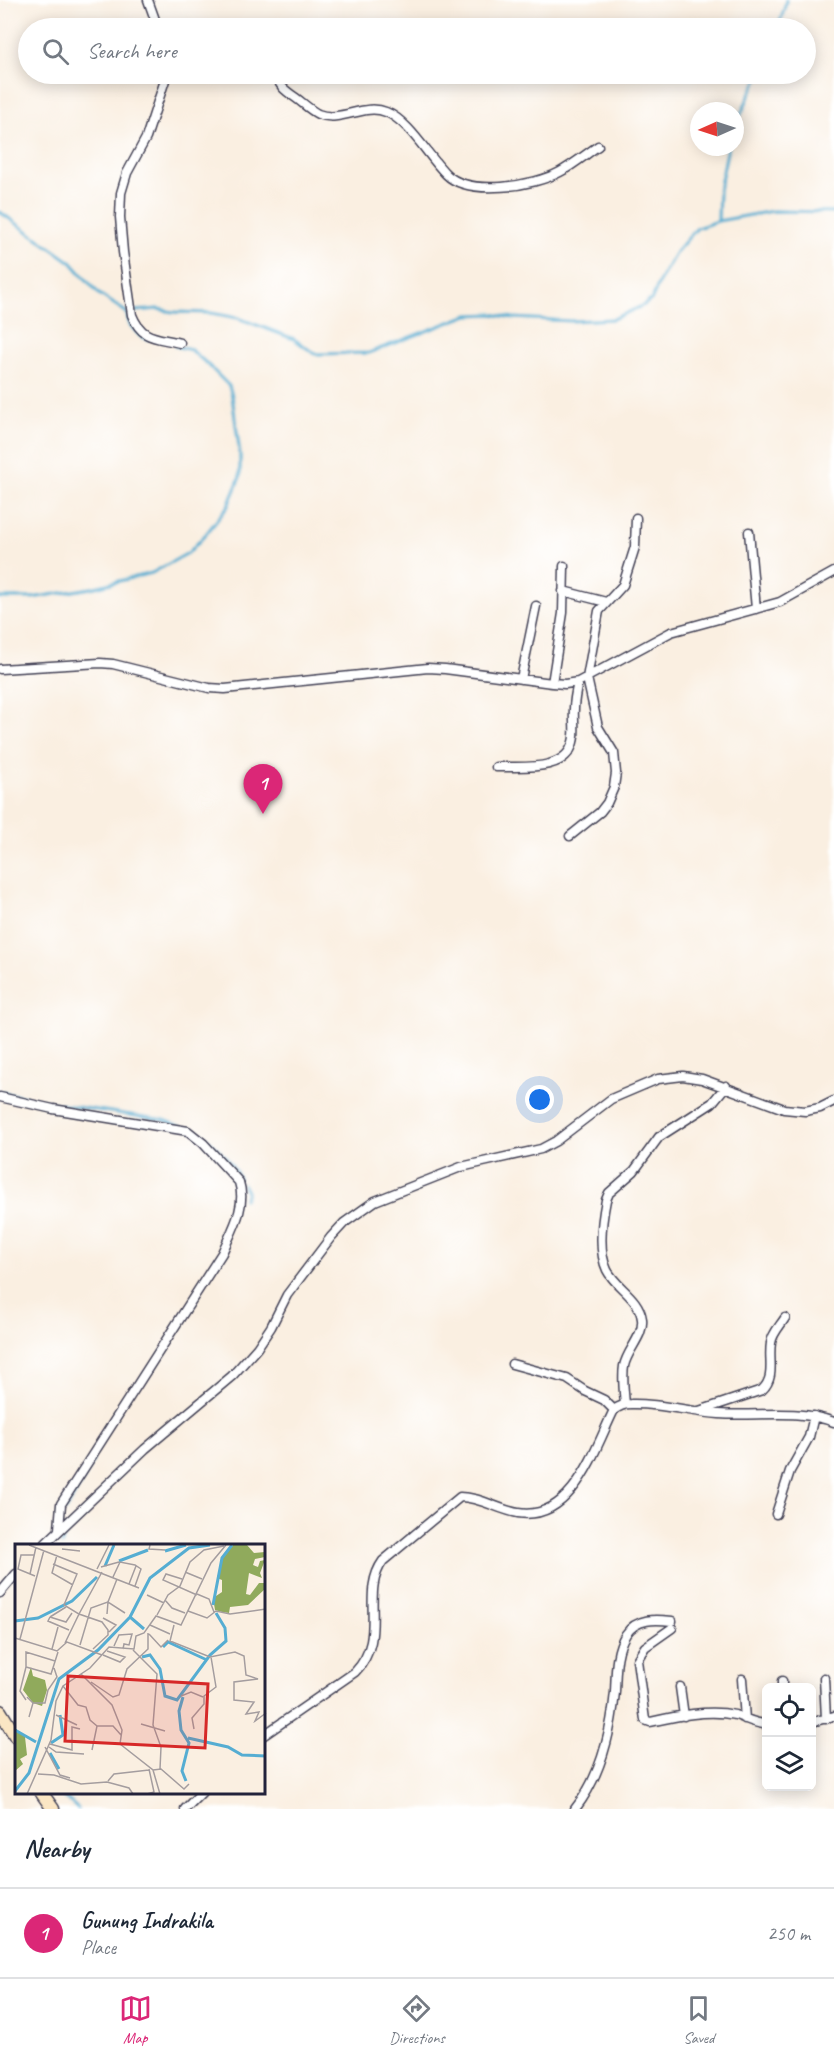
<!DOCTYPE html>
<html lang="en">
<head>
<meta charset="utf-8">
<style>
	:root { --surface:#fff; --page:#f6f6f7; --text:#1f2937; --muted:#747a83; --line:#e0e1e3; --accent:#db2777 }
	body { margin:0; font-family:Caveat,sans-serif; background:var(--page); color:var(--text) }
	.controls { position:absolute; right:18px; bottom:18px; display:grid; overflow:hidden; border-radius:9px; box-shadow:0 3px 15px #0003 }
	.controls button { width:54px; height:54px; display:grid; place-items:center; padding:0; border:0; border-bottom:2px solid var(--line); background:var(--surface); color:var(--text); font:30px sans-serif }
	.compass { position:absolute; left:690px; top:102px; width:54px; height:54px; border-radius:50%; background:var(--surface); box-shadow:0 3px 15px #0003; rotate:267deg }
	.you { position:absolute; left:540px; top:1100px; width:21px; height:21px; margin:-15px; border:4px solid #fff; border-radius:50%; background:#1a73e8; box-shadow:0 0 0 9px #1a73e833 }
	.badge { display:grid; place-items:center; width:39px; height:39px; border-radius:50%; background:var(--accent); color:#fff; font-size:20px; font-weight:700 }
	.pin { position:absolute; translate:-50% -50px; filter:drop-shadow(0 2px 3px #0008) }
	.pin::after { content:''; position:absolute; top:32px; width:21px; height:18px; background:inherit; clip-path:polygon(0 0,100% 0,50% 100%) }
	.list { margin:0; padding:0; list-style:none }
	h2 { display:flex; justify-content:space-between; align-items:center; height:78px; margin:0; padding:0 24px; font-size:26px }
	h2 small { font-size:20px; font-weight:400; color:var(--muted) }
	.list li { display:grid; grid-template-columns:39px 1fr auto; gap:18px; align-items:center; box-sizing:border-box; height:90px; padding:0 24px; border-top:2px solid var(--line) }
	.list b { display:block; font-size:22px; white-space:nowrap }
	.list p { margin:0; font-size:20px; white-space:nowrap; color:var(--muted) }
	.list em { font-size:20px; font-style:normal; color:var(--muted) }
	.icon { flex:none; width:33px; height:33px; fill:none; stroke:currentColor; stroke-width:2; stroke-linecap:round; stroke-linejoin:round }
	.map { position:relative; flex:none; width:834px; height:1809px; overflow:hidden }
	.search { position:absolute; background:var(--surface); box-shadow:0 3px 15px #0003; left:18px; right:18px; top:18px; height:66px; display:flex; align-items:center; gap:15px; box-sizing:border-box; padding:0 21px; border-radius:33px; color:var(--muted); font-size:22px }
	.sheet { height:168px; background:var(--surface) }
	nav { display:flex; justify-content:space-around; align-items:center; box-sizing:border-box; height:84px; border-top:2px solid var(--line); background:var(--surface); font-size:16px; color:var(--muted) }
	nav a { display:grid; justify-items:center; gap:3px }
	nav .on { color:var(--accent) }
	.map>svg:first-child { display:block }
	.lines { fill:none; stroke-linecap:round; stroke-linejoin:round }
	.stream { stroke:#55add2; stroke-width:3 }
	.minor-casing { stroke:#424154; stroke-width:11 }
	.secondary-casing { stroke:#424154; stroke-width:15 }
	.minor { stroke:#fff; stroke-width:8 }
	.secondary { stroke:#fbe6c4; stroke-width:12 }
	.inset-river { fill:none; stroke:#55add2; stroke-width:3 }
	.inset-road { fill:none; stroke:#a49d9f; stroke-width:1.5 }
	.view { fill:#d62828; fill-opacity:0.15; stroke:#d62828; stroke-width:3 }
	.inset-edge { fill:none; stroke:#22223b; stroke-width:3 }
</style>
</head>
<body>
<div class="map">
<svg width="834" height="1809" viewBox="0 0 834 1809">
	<rect width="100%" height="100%" fill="#fff"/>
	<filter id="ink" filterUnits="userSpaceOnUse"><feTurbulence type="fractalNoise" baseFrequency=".0167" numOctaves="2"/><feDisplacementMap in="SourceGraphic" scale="12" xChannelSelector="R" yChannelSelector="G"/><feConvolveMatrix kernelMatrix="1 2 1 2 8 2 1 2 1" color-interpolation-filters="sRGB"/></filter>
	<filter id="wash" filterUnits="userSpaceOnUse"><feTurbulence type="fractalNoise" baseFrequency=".008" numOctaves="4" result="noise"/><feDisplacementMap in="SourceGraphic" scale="24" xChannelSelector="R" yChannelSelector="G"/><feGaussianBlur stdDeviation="1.35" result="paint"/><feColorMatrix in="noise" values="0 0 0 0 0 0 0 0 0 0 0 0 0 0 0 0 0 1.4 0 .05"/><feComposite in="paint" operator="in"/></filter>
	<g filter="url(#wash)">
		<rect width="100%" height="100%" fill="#faefe1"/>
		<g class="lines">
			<path class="stream" d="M779 28C780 18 785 11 786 0
				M735 126C745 109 749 89 762 74
				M0 212 71 262 99 294 126 312 130 325 140 336 148 339
				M718 221 719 190 728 147
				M136 311 158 309 173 312 211 313 238 318 294 339 315 354 369 353 468 315 492 314 513 318 571 321 613 319 644 305 652 299 660 280 676 252 697 228 718 221 773 211 834 212
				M0 598H32L91 588 152 573 188 553 206 534 228 506 240 477V454L232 396 229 386 206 363 191 350 175 346
				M0 1092 57 1104 164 1120 183 1127
				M192 1130C211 1137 230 1160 239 1178
				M243 1184 247 1192 244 1199
				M152 1370 195 1302
				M66 1510 93 1461
				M62 1545 64 1530
				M59 1792 78 1809"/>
		</g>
	</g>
	<g filter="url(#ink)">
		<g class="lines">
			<g class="minor-casing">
				<path id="minor" d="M148 0 158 28
					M235 28H241
					M167 74 146 138 127 173 121 193 120 217 123 252 132 315C142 340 156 337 180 343
					M277 74C278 86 286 91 296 98 303 103 310 110 318 114 341 123 364 103 386 112 409 121 428 156 446 174 469 197 534 186 560 172 573 165 585 155 598 146
					M749 532 756 609
					M563 591 606 602
					M0 669 100 663 113 664 209 688 225 689 428 668 445 669 552 683 565 684 578 682 671 632 780 602 834 572
					M521 679 536 606
					M552 683 563 613 564 566
					M496 767C520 766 566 773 573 742 576 732 573 720 574 709 574 700 576 691 578 682
					M570 836 600 812 607 803 614 787 616 773 614 753 598 727 587 678 599 611 623 585 635 547 636 518
					M0 1097 53 1109 188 1131 203 1143 239 1182C247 1207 232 1230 222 1253L61 1504 59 1529
					M512 1364 567 1379 585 1391 604 1400 614 1410
					M625 1404C624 1392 622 1378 624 1366 627 1350 644 1336 642 1319 639 1297 616 1288 607 1270 598 1251 602 1220 606 1200L609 1193 634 1171 659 1137 712 1103 726 1086
					M699 1411 762 1390C776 1377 768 1360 771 1343 772 1334 780 1326 785 1318
					M776 1514 790 1471 809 1437 814 1416
					M44 1545 145 1449 232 1376 257 1348 271 1327 287 1295 331 1237 344 1223 375 1201 461 1167 541 1149 556 1141 611 1099 658 1079 683 1076 702 1079 784 1109 805 1111 820 1108 834 1101
					M0 1593 16 1574
					M672 1628 645 1647 637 1660 645 1720 650 1722C677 1716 708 1709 735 1715 746 1718 754 1724 766 1724
					M824 1678 826 1719
					M742 1679 745 1719
					M782 1681V1688
					M680 1687 684 1716
					M812 1722 834 1716
					M264 1735 355 1672C389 1637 359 1594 383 1561L460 1497C480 1497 499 1510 518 1513 573 1522 595 1448 614 1410 619 1406 624 1404 631 1404 660 1403 690 1412 719 1414 757 1417 798 1408 834 1422
					M185 1809 202 1792
					M575 1809C601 1776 611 1734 615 1692 616 1673 615 1651 626 1634 637 1618 655 1619 672 1621"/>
			</g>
			<g class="secondary-casing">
				<path id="secondary" d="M0 1711 16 1737
					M41 1792 53 1809"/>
			</g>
			<use href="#minor" class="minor"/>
			<use href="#secondary" class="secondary"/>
		</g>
	</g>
	<g transform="translate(15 1544)">
		<rect width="250" height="250" fill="#faefe1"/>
		<path d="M218 1H232L239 9 250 8V13L240 15 238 21 243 23 245 17 250 16 245 29 247 34 234 29 231 50 235 51 244 39H250V45L233 61 215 63 214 69 207 68 200 66 198 54 207 48V36L202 34 208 13ZM16 123 18 132 30 136 32 146 27 162 18 159 8 146ZM0 184 10 193 12 211 5 215 8 220 0 227Z" fill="#90aa5c"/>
		<path class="inset-river" d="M150 7 171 1M104 17 133 6M90 22 99 1M198 61 207 14 217 1M115 73 129 85M0 77 23 74 57 57 82 33M148 103 153 98 192 116M127 113 135 111 145 125 150 152 162 156 195 111 211 97 210 84 201 69M168 153 164 167 166 186 174 199 167 227 171 237M0 186 21 198M173 194 213 203 227 211 251 212M36 199 48 191 45 171M35 209 44 225M0 247 14 229 44 135 83 106 115 73 135 34 174 4 195 1"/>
		<path class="inset-road" d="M14 1 124 44M135 1 134 5 150 6M47 5 65 7M19 11H6L3 25 20 32M42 11 37 29 58 41M38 20 62 30 49 61 64 70 50 99M86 23 104 18M82 25 94 1M170 28 187 35M15 30 21 3M98 33 105 18 120 21 126 25 120 42M167 35 151 30 148 36 182 51M114 40 121 22M182 50 194 55 199 68M132 51 149 59M150 56 157 64 170 69M173 67 192 74 201 67 215 70 251 65M92 70 93 58 110 69M142 71 153 51 165 42 175 18 189 6 209 2M35 73 51 78 57 69M35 73 33 77 54 86M35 73 51 63M88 74 101 81 94 88M135 81 155 90M159 81 155 97 195 113 220 108 229 112 231 131 243 135 219 138V156L239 158 231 170 244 168 240 177 251 169M134 90 146 103 153 96M0 94 42 107 52 98 87 111M5 95 29 6M65 101 76 64 93 58 102 35M99 102 104 91 117 90 114 101 109 100 108 105M37 105 43 83M78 105 93 91V86L87 78 64 70 87 28M118 106 142 130 138 181 146 203 145 225M88 111 105 118 110 113 92 107M11 123V108L40 117M66 130 97 161 107 186 105 200 138 226 145 250M76 138 98 153 104 151 112 125 133 105V89M48 142 63 161 71 163 75 176 82 182 77 206M166 152 176 148 188 153M12 153 18 159 14 173M11 156 5 147 11 123 36 130 43 108M18 159H30L33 146 42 133 39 124M41 171 62 181M126 180 150 187M82 182H98L106 191M179 185 177 174 189 160V152L201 143 196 113M35 200 57 206V183L65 185M30 203 45 231 55 234M34 203 41 208 69 210M138 226 146 225 169 245 174 240M23 230 39 231 66 240 92 238 114 244 118 250M93 237 99 230 134 226M12 250 36 196 41 157 48 142 75 124 94 103 119 105 121 92 129 89 141 72 166 81 196 19 211 1M132 250 139 248 134 225"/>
		<path class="view" d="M53 132 193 140 190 204 50 197Z"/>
		<rect width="250" height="250" class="inset-edge"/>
	</g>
</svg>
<div class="controls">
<button><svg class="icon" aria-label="locate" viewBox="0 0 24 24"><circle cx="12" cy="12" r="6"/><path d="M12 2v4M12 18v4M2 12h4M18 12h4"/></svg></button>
<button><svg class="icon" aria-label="layers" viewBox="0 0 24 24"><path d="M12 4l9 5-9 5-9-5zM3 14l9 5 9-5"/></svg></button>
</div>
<svg class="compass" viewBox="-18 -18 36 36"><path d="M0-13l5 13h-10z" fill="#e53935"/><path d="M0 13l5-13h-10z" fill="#747a83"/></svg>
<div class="you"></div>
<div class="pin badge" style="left:263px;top:814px">1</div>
<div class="search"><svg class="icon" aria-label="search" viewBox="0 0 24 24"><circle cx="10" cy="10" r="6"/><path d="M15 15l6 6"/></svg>Search here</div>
</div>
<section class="sheet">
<h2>Nearby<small></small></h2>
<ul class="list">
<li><span class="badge">1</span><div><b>Gunung Indrakila</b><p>Place</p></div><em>250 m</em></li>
</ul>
</section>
<nav>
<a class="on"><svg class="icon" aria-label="map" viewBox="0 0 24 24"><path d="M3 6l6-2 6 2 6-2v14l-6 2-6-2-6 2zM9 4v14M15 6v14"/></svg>Map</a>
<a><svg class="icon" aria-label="directions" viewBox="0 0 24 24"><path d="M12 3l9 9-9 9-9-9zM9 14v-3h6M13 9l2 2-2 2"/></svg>Directions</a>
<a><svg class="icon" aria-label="saved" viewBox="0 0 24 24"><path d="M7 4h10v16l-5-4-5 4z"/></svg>Saved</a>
</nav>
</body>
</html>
